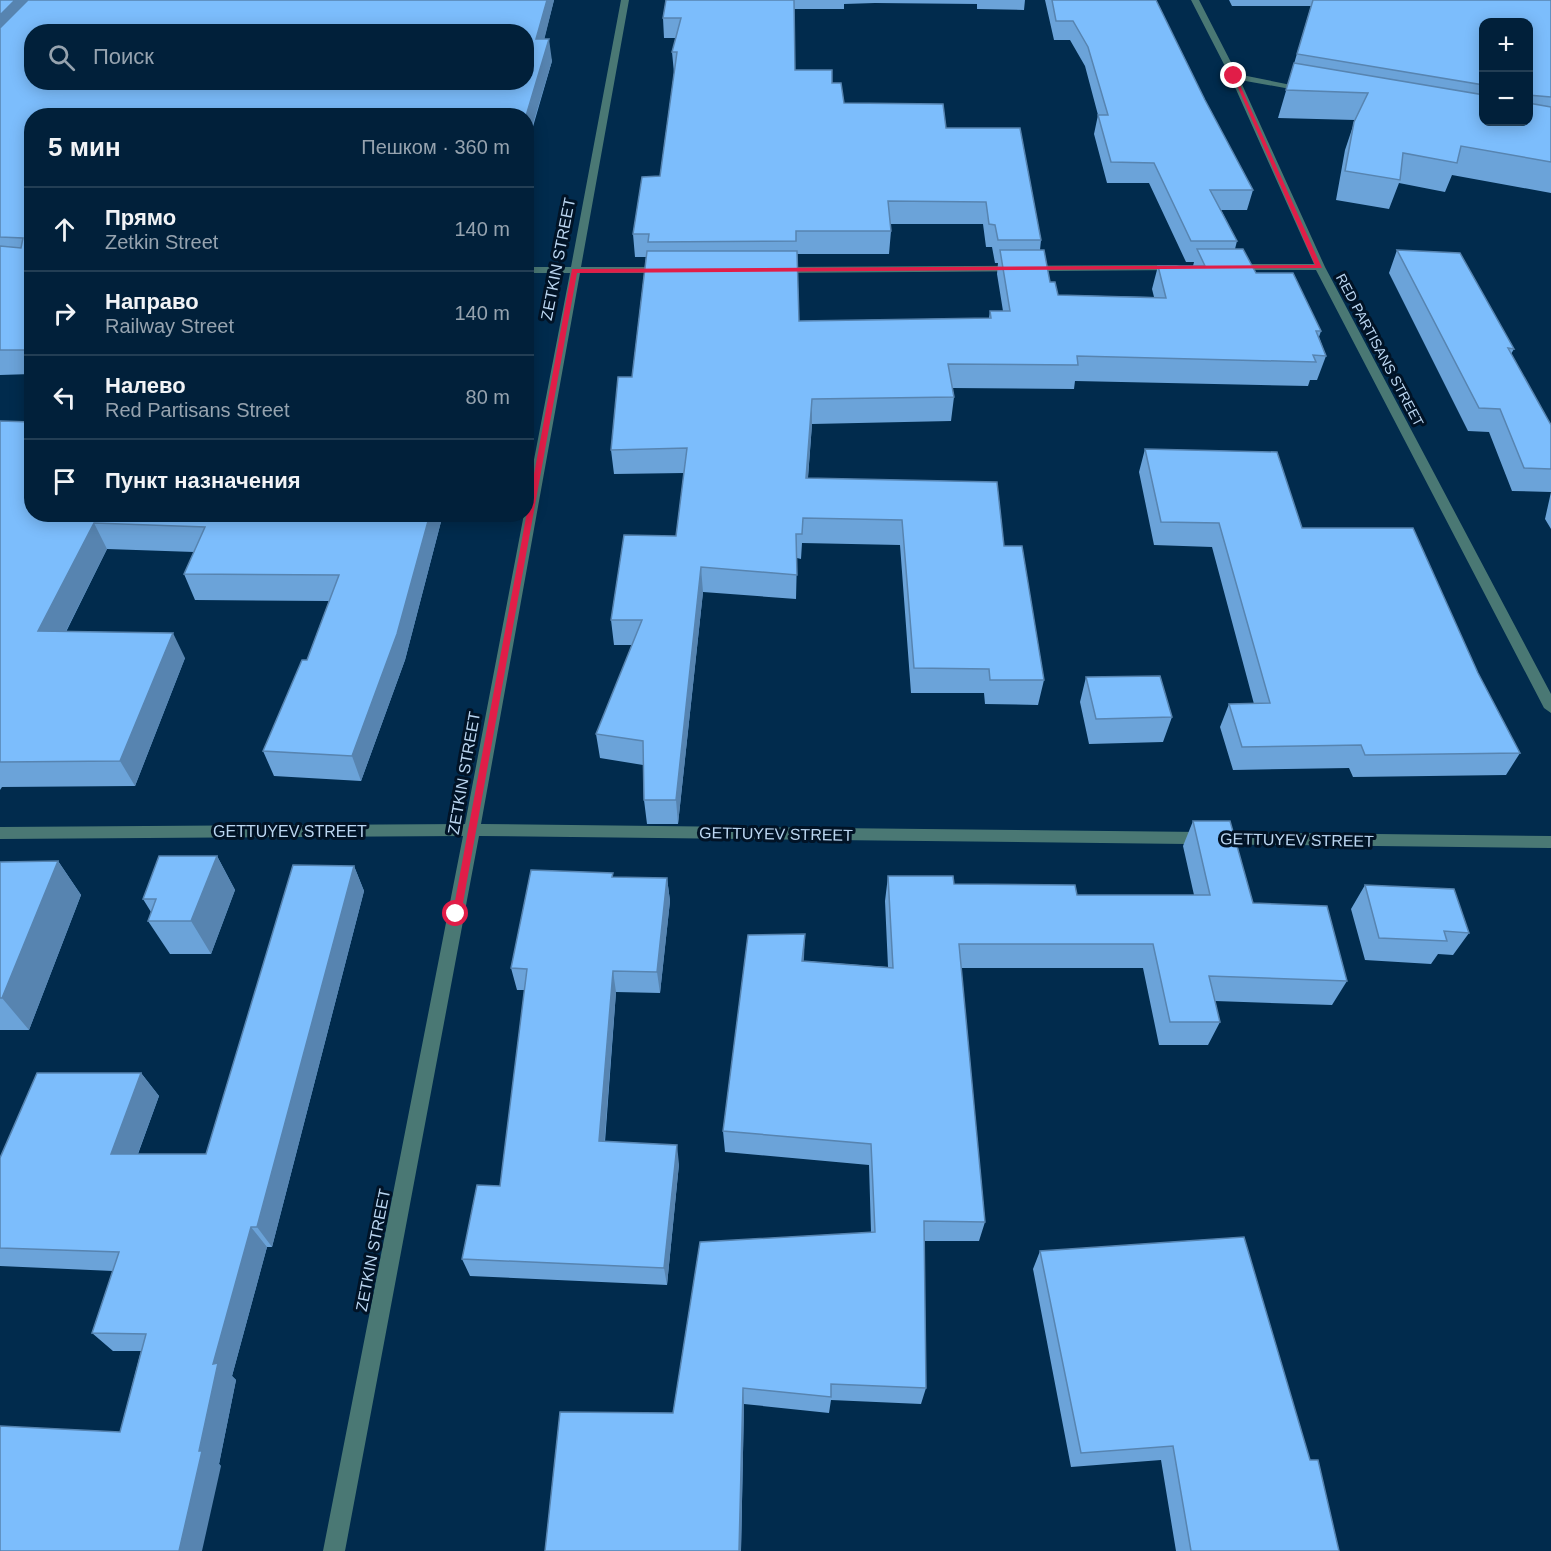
<!DOCTYPE html>
<html lang="ru">
<head>
<meta charset="utf-8">
<style>
	:root { --surface:#01203a; --page:#0f2d45; --text:#f1f3f6; --muted:#96a3af; --line:#233e54 }
	body { margin:0; font-family:Helvetica,sans-serif; background:var(--page); color:var(--text) }
	.controls { position:absolute; right:18px; top:18px; display:grid; overflow:hidden; border-radius:12px; box-shadow:0 3px 15px #0003 }
	.controls button { width:54px; height:54px; display:grid; place-items:center; padding:0; border:0; border-bottom:2px solid var(--line); background:var(--surface); color:var(--text); font:30px sans-serif }
	.stop { position:absolute; width:18px; height:18px; margin:-14px; border:4px solid #e11d48; border-radius:50%; background:#fff }
	.stop.end { background:#e11d48; border-color:#fff; box-shadow:0 2px 6px #0008 }
	.list { margin:0; padding:0; list-style:none }
	h2 { display:flex; justify-content:space-between; align-items:center; height:78px; margin:0; padding:0 24px; font-size:26px }
	h2 small { font-size:20px; font-weight:400; color:var(--muted) }
	.list li { display:grid; grid-template-columns:39px 1fr auto; gap:18px; align-items:center; box-sizing:border-box; height:84px; padding:0 24px; border-top:2px solid var(--line) }
	.list b { display:block; font-size:22px; white-space:nowrap }
	.list p { margin:0; font-size:20px; white-space:nowrap; color:var(--muted) }
	.list em { font-size:20px; font-style:normal; color:var(--muted) }
	.icon { flex:none; width:33px; height:33px; fill:none; stroke:currentColor; stroke-width:2; stroke-linecap:round; stroke-linejoin:round }
	.map { position:relative; flex:none; width:1551px; height:1551px; overflow:hidden }
	.search { position:absolute; background:var(--surface); box-shadow:0 3px 15px #0003; left:24px; top:24px; width:510px; height:66px; display:flex; align-items:center; gap:15px; box-sizing:border-box; padding:0 21px; border-radius:24px; color:var(--muted); font-size:22px }
	.panel { position:absolute; background:var(--surface); box-shadow:0 3px 15px #0003; left:24px; top:108px; width:510px; height:414px; border-radius:24px }
	.map>svg:first-child { display:block }
	.lines { fill:none; stroke-linecap:round; stroke-linejoin:round }
	.minor { fill:#4a7874; fill-rule:evenodd }
	.wall { fill:#6ba3d9; fill-rule:evenodd }
	.shaded-wall { fill:#5784b0 }
	.building { fill:#7cbdfc; stroke:#5784b0; stroke-width:1.5; fill-rule:evenodd }
	.route { fill:#e11d48 }
	.labels { text-anchor:middle; dominant-baseline:central; stroke-width:6; stroke-linejoin:round; paint-order:stroke }
	.far-street-label { font-size:14px; fill:#bbd6f1; stroke:#011326 }
	.street-label { font-size:16px; fill:#bbd6f1; stroke:#011326 }
</style>
</head>
<body>
<div class="map">
<svg width="1551" height="1551" viewBox="0 0 1551 1551">
	<rect width="100%" height="100%" fill="#012b4d"/>
	<g class="lines">
		<path class="minor" d="M621 0H629L581 267H663L668 270 663 273H580L481 824 1551 836V848L479 836 345 1551H323L463 836 0 839V827L465 824 524 514H526V501L570 273H526V267H571Z
			M1191 0H1199L1237 74 1311 89 1307 92 1240 80 1325 267 1551 694V713L1544 708 1316 270H1233L1228 267 1233 264H1314L1230 76Z
			M1176 265 1180 266V270L777 273 772 270 777 267Z"/>
	</g>
	<path class="wall" d="M0 0H554L544 39 552 61 530 137 534 159 526 184V116H32V374L0 375Z
		M666 0H1025L1024 10 977 9V4L875 3 844 4V9H794L795 70 832 83 844 103 946 128 1041 240 1040 250 1050 282 1058 295 1154 297 1152 289 1158 266H1193L1194 262H1186L1149 183H1107L1094 134 1098 115 1085 66 1070 40H1054L1045 0H1156L1205 100 1253 190 1247 210H1221L1237 241 1235 249 1256 273 1321 331 1319 337 1326 356 1317 380H1310L1308 386 1075 381 1074 389 952 388 954 397 951 421 812 424 808 478 1004 546 1044 680 1038 705 985 704 984 693H911L900 545 802 543 801 559 797 558 796 599 703 592 678 824H647L644 800 643 765 600 758 596 734 632 645H614L611 620 676 536 684 473 614 474 611 450 632 377 646 257H635L633 234 660 176 674 73 672 52 676 38H664L663 18ZM890 224H983L986 247H992L995 263H998L997 274 1003 311H990L989 318 799 321 797 254H889L891 231Z
		M1229 0H1551V193L1452 175 1445 192 1399 183 1389 209 1336 200 1345 150 1355 120 1278 118 1311 6H1232ZM1484 22H1528V122H1484Z
		M1397 250 1514 349 1511 354 1551 425V529L1545 519 1551 492 1512 491 1489 432 1468 431 1389 273Z
		M0 421 443 514 405 660 361 781 274 776 263 751 307 660 329 601 195 600 184 574 194 552 107 549 66 632 185 658 135 786 2 787 0 790Z
		M1145 449 1302 528 1478 673 1520 753 1506 775 1353 777 1349 768 1233 770 1220 727 1229 704H1254L1212 547 1154 545 1139 472Z
		M1086 677 1172 717 1163 742 1089 744 1080 702Z
		M1193 821 1253 903 1347 981 1332 1005 1215 1001 1220 1022 1208 1045H1159L1143 968H961L985 1222 979 1241H924L926 1388 921 1404 831 1400 829 1413 744 1404 741 1551H545L673 1413 871 1232 869 1165 725 1152 723 1131 804 961 888 967 885 901 888 876 954 884 1077 895H1194L1183 846Z
		M217 856 235 890 211 954H170L148 921 151 912 143 899Z
		M58 861 81 895 29 1030H0V862Z
		M354 866 364 891 272 1247H267L232 1376 236 1380 219 1464 221 1466 120 1432 141 1351H113L92 1333 113 1271 0 1266V1158L141 1073 159 1096 138 1154H206Z
		M614 877 667 878 670 901 660 993 616 992 605 1142 679 1164 667 1285 470 1276 462 1259 500 1186 525 990H517L511 968Z
		M1365 885 1469 933 1453 955 1438 954 1431 964 1365 960 1351 909Z
		M1040 1251 1310 1460 1339 1551H1176L1161 1460 1071 1467 1033 1269Z"/>
	<path class="shaded-wall" d="M15 0H42L0 46V15Z
		M547 0H554L539 61 536 39Z
		M549 39 552 61 526 147V116Z
		M531 137 534 159 526 184V151Z
		M812 399V424L806 502V478Z
		M430 514H443L405 660 361 781 352 756Z
		M94 523 107 549 53 657 38 631Z
		M701 567 703 592 678 824 676 800Z
		M173 633 185 658 135 786 120 761Z
		M217 856 235 890 211 954 191 921Z
		M58 861 81 895 29 1030 2 998Z
		M354 866 364 891 272 1247 257 1227Z
		M667 878 670 901 660 993 657 972Z
		M805 934 804 958 802 985V961Z
		M613 971 616 992 603 1161 599 1141Z
		M141 1073 159 1096 130 1175 111 1154Z
		M677 1145 679 1164 667 1285 664 1268Z
		M251 1227 267 1247 232 1376 236 1380 219 1464 221 1466 202 1551H179L199 1451 213 1364Z
		M743 1388 744 1404 741 1551H739Z"/>
	<path class="building" d="M0 0H15L0 15Z
		M28 0H547L536 39H549L526 116H32V350H0V246L21 248 23 238 0 237V28ZM32 32H526V82H32Z
		M666 0H794L795 70H832V83H841L844 103 943 104 946 128H1020L1041 240H998L995 225 989 224 986 202 888 201 891 231H796V241L648 242 649 234H633L642 177 660 176 677 52H672L681 18H663Z
		M1052 0H1156L1205 100 1253 190H1210L1237 241H1191L1154 163 1111 162 1098 115H1108L1088 47 1073 21H1056Z
		M1313 0H1551V97L1528 95V22H1484V85L1297 54Z
		M1294 63 1484 95V122H1528V103L1551 107V162L1461 146 1457 163 1403 153 1400 180 1345 171 1354 122 1368 93 1286 90Z
		M526 137H531L526 151Z
		M1197 249H1243L1256 273H1293L1321 331H1316L1326 356 1313 355 1316 362 1077 356 1078 365 948 364 954 397 812 399 806 478 997 482 1004 546H1022L1044 680H990L989 669 914 668 902 520 803 518 802 534H796L797 575 701 567 676 800H644L643 741 596 734 642 620H611L624 535 676 536 687 448 611 450 618 377H632L647 251H797L799 321 991 318 990 311H1010L1000 250H1044L1050 282H1055L1058 295 1166 298 1158 266H1205Z
		M1397 250 1460 253 1514 349 1508 348 1551 425V469L1524 468 1500 409 1479 408Z
		M0 421 32 422V514H430L397 634 352 756 263 751 302 660H307L339 575 184 574 205 527 94 523 38 631 173 633 120 761 0 762Z
		M1145 449 1277 452 1302 528H1413L1478 673 1520 753 1365 755 1361 745 1242 747 1229 704 1270 703 1219 523 1161 522Z
		M1160 676 1172 717 1096 719 1086 677Z
		M1193 821H1230L1253 903 1327 906 1347 981 1209 976 1220 1022H1170L1153 944H959L985 1222 924 1221 926 1388 831 1384V1397L743 1388 739 1551H545L560 1412 673 1413 700 1242 875 1232 871 1144 723 1131 748 935 805 934 802 961 893 968 888 876H953L954 884 1075 885 1077 895H1210Z
		M159 856H217L191 921H148L156 899H143Z
		M58 861 2 998H0V862Z
		M293 865 354 866 257 1227H251L213 1364 218 1363 199 1451H202L179 1551H0V1426L120 1432 146 1334 92 1333 119 1252 0 1248V1158L37 1073H141L111 1154H206Z
		M531 870 613 873 612 877 667 878 657 972 613 971 599 1141 677 1145 664 1268 462 1259 477 1185 500 1186 527 969 511 968Z
		M1365 885 1454 889 1469 933 1444 931 1447 941 1379 938Z
		M1244 1237 1310 1460H1318L1339 1551H1191L1173 1446 1081 1453 1040 1251Z"/>
	<path class="route" d="M1232 74 1236 76 1322 268 577 273 461 914 456 918 452 917 572 269 1315 265Z"/>
	<g class="labels">
		<g class="far-street-label">
			<text transform="translate(1380 350) rotate(62)">RED PARTISANS STREET</text>
		</g>
		<g class="street-label">
			<text transform="translate(558 259) rotate(-79)">ZETKIN STREET</text>
			<text transform="translate(464 773) rotate(-80)">ZETKIN STREET</text>
			<text x="290" y="831">GETTUYEV STREET</text>
			<text transform="translate(776 834) rotate(1)">GETTUYEV STREET</text>
			<text transform="translate(1297 840) rotate(1)">GETTUYEV STREET</text>
			<text transform="translate(373 1250) rotate(-79)">ZETKIN STREET</text>
		</g>
	</g>
</svg>
<div class="controls">
<button>+</button>
<button>−</button>
</div>
<div class="stop" style="left:456px;top:914px"></div>
<div class="stop end" style="left:1234px;top:76px"></div>
<div class="search"><svg class="icon" aria-label="search" viewBox="0 0 24 24"><circle cx="10" cy="10" r="6"/><path d="M15 15l6 6"/></svg>Поиск</div>
<section class="panel">
<h2>5 мин<small>Пешком · 360 m</small></h2>
<ul class="list">
<li><svg class="icon" aria-label="ahead" viewBox="0 0 24 24"><path d="M12 20V5M6 11l6-6 6 6"/></svg><div><b>Прямо</b><p>Zetkin Street</p></div><em>140 m</em></li>
<li><svg class="icon" aria-label="right" viewBox="0 0 24 24"><path d="M7 20v-9h11M14 6l5 5-5 5"/></svg><div><b>Направо</b><p>Railway Street</p></div><em>140 m</em></li>
<li><svg class="icon" aria-label="left" viewBox="0 0 24 24"><path d="M17 20v-9H6M10 6l-5 5 5 5"/></svg><div><b>Налево</b><p>Red Partisans Street</p></div><em>80 m</em></li>
<li><svg class="icon" aria-label="arrive" viewBox="0 0 24 24"><path d="M6 21V4h12l-3 4 3 4H6"/></svg><div><b>Пункт назначения</b></div></li>
</ul>
</section>
</div>
</body>
</html>
